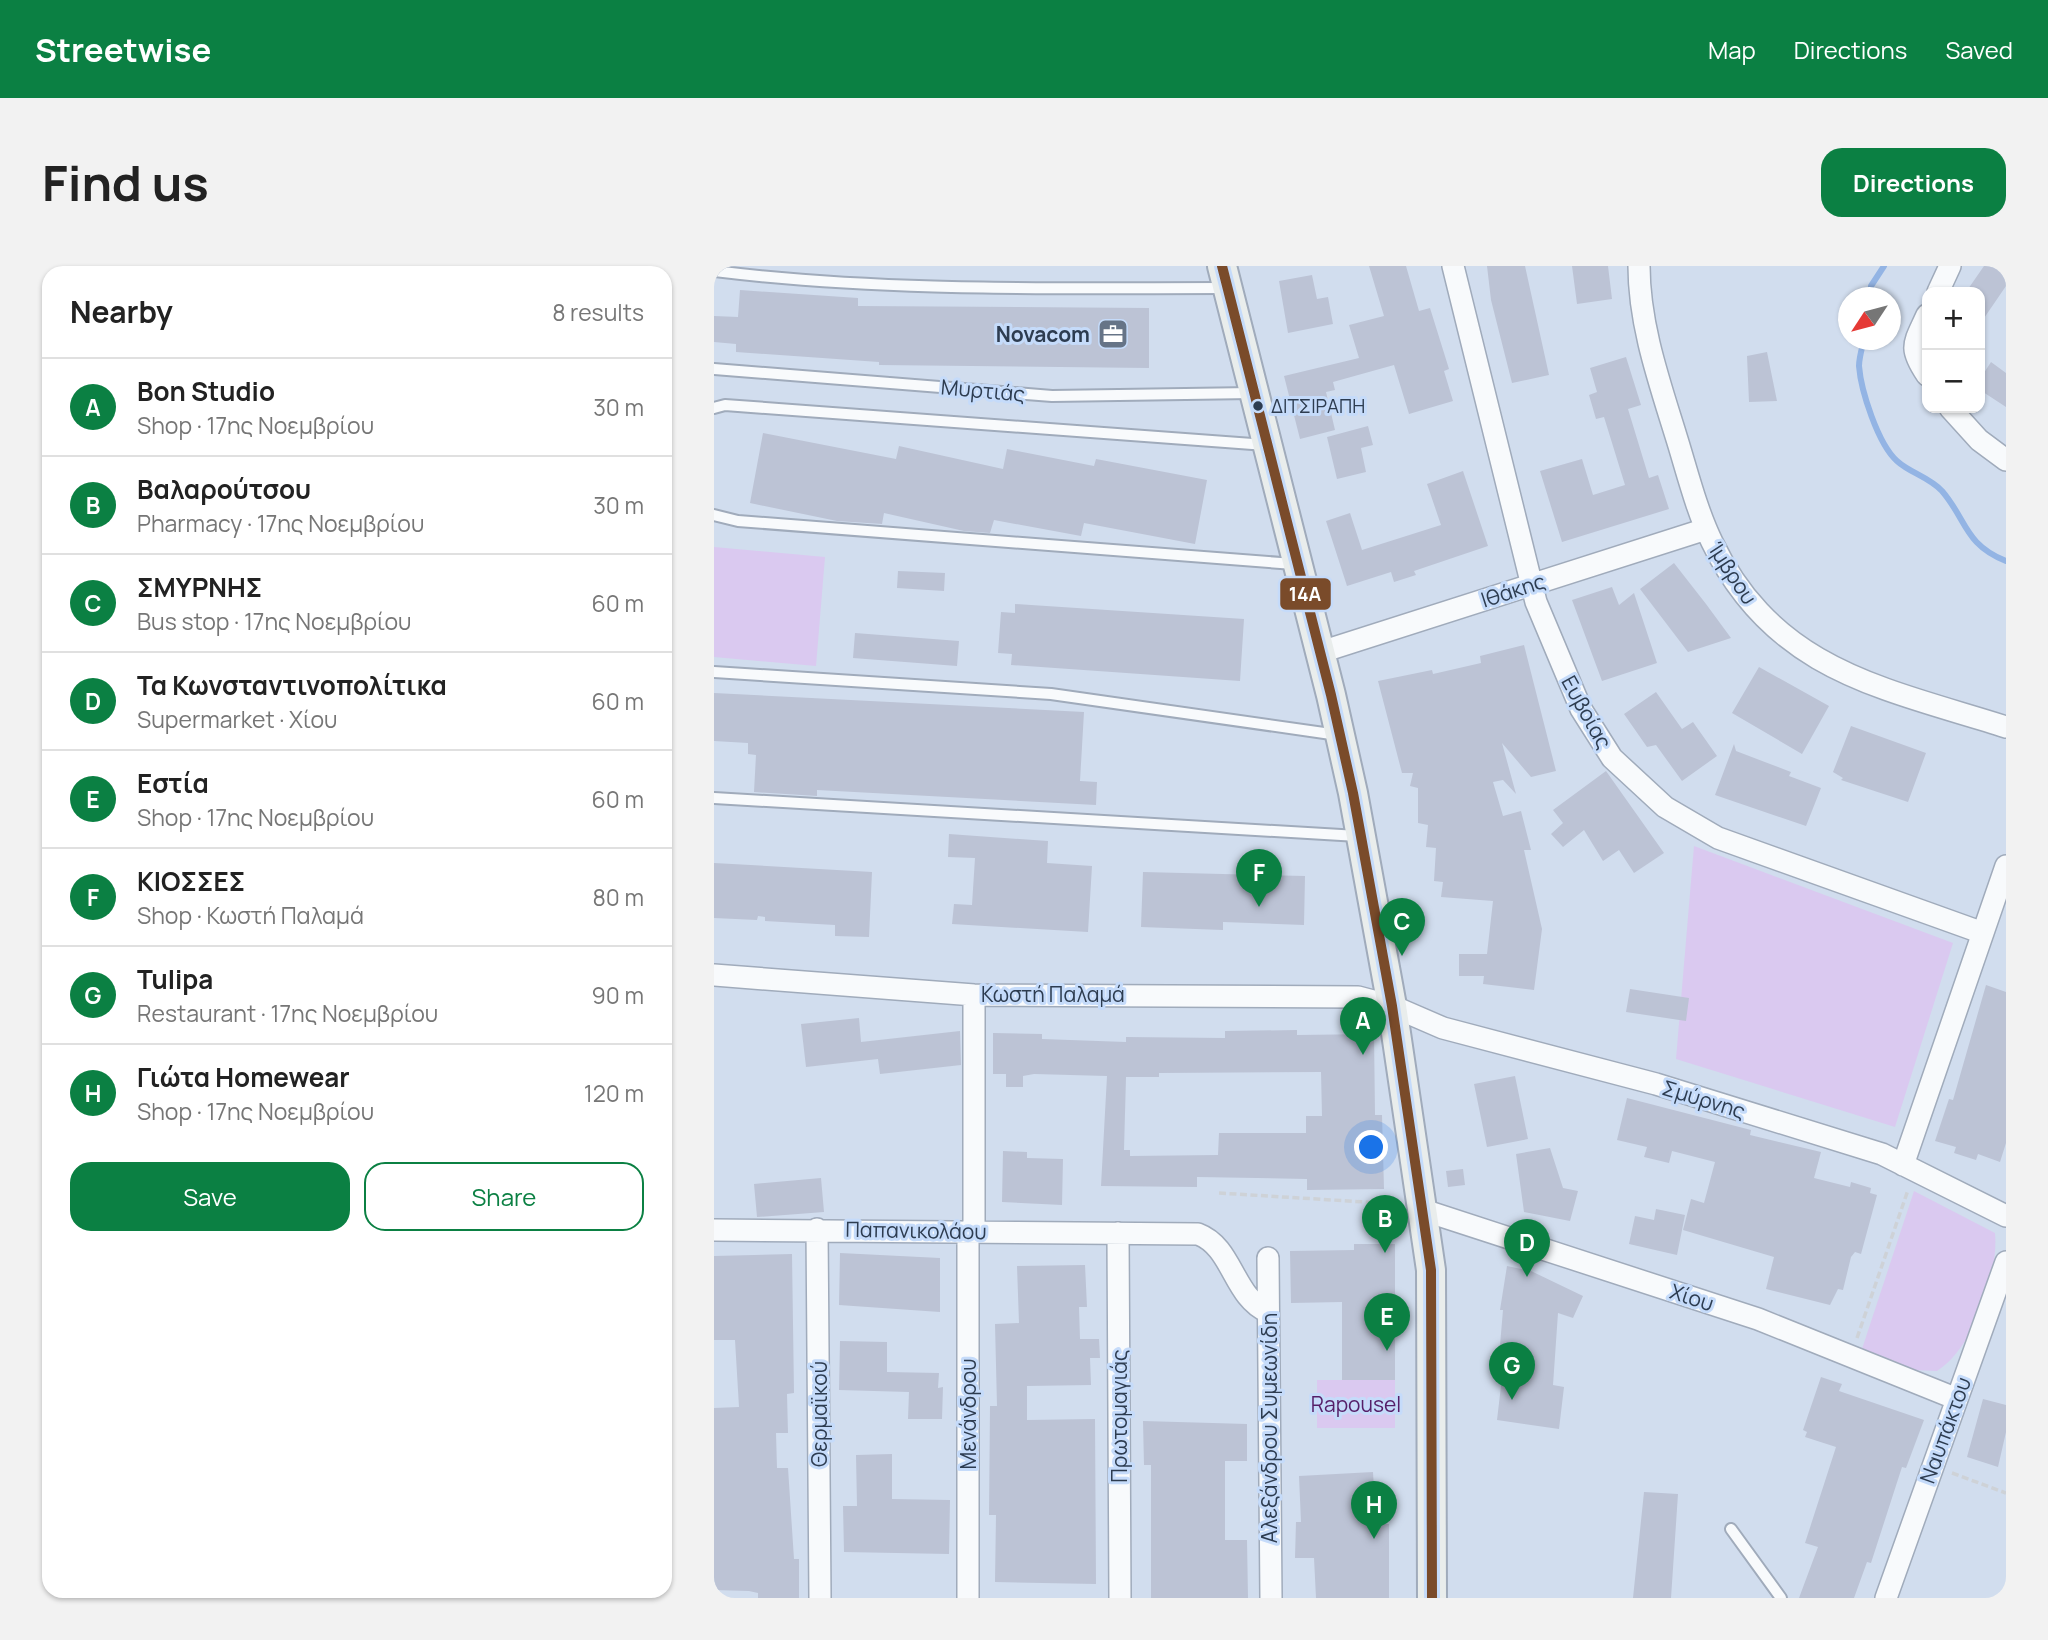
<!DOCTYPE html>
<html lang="en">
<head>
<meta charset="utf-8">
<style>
	:root { --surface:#fff; --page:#f2f2f2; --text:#222; --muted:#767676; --line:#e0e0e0; --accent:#0b8043 }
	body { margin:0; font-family:Manrope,sans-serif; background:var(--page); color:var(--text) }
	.controls { position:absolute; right:21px; top:21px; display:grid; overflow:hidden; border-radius:14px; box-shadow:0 2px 5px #0004 }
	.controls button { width:63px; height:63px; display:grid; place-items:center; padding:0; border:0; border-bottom:2px solid var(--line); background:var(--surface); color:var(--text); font:35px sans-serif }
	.compass { position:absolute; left:1124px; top:21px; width:63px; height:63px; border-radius:50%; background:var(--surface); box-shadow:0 2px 5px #0004; rotate:234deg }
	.you { position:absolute; left:658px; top:882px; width:24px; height:24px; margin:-18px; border:5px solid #fff; border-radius:50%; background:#1a73e8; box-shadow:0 0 0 10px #1a73e833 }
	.badge { display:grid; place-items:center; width:46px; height:46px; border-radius:50%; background:var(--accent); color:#fff; font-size:23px; font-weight:700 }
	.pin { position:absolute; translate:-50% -58px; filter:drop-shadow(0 2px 4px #0008) }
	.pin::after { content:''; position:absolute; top:37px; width:24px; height:21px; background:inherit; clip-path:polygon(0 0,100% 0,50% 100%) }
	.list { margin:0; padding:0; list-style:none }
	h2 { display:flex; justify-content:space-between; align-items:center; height:91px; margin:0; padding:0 28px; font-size:30px }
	h2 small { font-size:23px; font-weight:400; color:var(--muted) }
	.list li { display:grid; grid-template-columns:46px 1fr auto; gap:21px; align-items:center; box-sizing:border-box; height:98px; padding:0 28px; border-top:2px solid var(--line) }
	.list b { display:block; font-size:26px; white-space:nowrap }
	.list p { margin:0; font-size:23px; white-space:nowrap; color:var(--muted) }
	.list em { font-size:23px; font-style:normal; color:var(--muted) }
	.actions { display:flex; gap:14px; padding:21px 28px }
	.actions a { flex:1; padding:16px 0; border:2px solid var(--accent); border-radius:21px; text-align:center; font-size:24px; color:var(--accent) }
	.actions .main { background:var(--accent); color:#fff }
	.map { position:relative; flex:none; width:1292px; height:1332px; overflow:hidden; border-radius:21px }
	header { display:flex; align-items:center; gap:42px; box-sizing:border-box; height:98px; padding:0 35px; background:var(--accent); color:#fff }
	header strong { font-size:33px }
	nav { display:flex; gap:38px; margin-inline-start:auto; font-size:24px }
	.intro { display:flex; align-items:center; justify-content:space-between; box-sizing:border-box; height:168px; padding:0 42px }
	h1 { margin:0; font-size:49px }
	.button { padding:18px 32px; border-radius:21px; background:var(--accent); color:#fff; font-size:24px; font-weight:700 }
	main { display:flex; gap:42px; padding:0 42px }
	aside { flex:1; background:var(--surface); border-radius:21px; box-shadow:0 2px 5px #0004 }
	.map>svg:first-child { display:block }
	.green { fill:#dac9f0 }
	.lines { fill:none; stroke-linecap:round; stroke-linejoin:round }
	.stream { stroke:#93b4e4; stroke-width:6 }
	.building { fill:#bcc3d5; fill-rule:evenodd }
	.lane-casing { stroke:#a0abbb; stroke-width:14 }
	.street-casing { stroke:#a0abbb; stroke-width:24 }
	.secondary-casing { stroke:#a0abbb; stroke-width:32 }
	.path { stroke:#ced2d7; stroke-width:3.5; stroke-dasharray:7 3.5; stroke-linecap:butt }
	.lane { stroke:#f8fafc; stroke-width:10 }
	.street { stroke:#f8fafc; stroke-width:21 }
	.secondary { stroke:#e9edec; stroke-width:28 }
	.bus-1-casing { stroke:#c5dbfa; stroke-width:16 }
	.bus-1 { stroke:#7a4b2a; stroke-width:10 }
	.bus-dot { fill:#2d3c50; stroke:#c5dbfa; stroke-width:2.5 }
	.labels { text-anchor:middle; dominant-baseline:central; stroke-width:6; stroke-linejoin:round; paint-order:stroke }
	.bus-label { font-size:19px; fill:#2d3c50; stroke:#c5dbfa; text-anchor:start }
	.poi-label { font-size:21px; font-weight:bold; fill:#2d3c50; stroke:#c5dbfa; text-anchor:end }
	.street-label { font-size:21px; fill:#2d3c50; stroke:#c5dbfa }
	.park-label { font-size:21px; fill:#551e68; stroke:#c5dbfa }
	.line-badge { stroke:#c5dbfa; stroke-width:2.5 }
	.badge-label { font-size:19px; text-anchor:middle; font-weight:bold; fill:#fff }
</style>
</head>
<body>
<header>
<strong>Streetwise</strong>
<nav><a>Map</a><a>Directions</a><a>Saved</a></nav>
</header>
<div class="intro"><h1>Find us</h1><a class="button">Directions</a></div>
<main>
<aside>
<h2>Nearby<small>8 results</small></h2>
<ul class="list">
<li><span class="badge">A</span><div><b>Bon Studio</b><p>Shop · 17ης Νοεμβρίου</p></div><em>30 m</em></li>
<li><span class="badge">B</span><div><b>Βαλαρούτσου</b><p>Pharmacy · 17ης Νοεμβρίου</p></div><em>30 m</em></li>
<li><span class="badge">C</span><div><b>ΣΜΥΡΝΗΣ</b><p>Bus stop · 17ης Νοεμβρίου</p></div><em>60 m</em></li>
<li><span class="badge">D</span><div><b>Τα Κωνσταντινοπολίτικα</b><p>Supermarket · Χίου</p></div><em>60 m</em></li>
<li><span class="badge">E</span><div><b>Εστία</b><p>Shop · 17ης Νοεμβρίου</p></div><em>60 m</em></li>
<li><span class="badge">F</span><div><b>ΚΙΟΣΣΕΣ</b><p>Shop · Κωστή Παλαμά</p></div><em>80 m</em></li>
<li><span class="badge">G</span><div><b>Tulipa</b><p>Restaurant · 17ης Νοεμβρίου</p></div><em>90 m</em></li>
<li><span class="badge">H</span><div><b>Γιώτα Homewear</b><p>Shop · 17ης Νοεμβρίου</p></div><em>120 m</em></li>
</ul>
<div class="actions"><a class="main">Save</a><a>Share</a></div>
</aside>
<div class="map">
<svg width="1292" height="1332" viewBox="0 0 1292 1332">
	<rect width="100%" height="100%" fill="#d1ddee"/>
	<path class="green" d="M0 281 111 291 102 400 0 391Z
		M980 580 1239 677 1181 861 962 793Z
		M1200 925 1281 967C1285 1008 1259 1083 1223 1105L1199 1104 1147 1086Z
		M603 1114H681V1162H603Z"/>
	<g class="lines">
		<path class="stream" d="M1156 32 1157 20 1170 0
			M1150 74C1148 82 1145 92 1145 100 1147 125 1164 178 1183 195 1196 207 1215 211 1228 225 1253 254 1250 278 1292 295"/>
	</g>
	<path class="building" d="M655 0H692L705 45 716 42 735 103 730 105 739 135 695 148 680 99 619 116 621 124 612 126 621 164 586 173 570 110 645 92 635 59 670 50Z
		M773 0H811L835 109 798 117 777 34Z
		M858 0H894L898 33 863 38Z
		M1270 0H1292V20L1266 58V26H1252Z
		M598 9 603 33 614 31 619 58 574 67 565 15Z
		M26 24 144 32V40L435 42V102L165 99V96L22 86V78L0 76V50L24 51Z
		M1053 86 1063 135 1035 136 1033 90Z
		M912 91 927 139 914 143 935 212 944 209 955 243 848 276 826 205 868 193 879 229 911 219 890 151 882 153 875 129 883 126 876 102Z
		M1277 96 1292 107V141L1266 124V113Z
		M654 160 659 179 647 182 652 206 623 213 613 171Z
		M49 167 182 193 185 180 289 203 293 183 380 200 382 193 493 214 481 278 370 257 367 270 280 254 276 267 250 265 170 247 168 258 123 255 36 237Z
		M749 205 774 280 700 305 702 309 680 316 677 306 633 320 612 255 636 247 648 284 727 259 713 218Z
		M960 297 992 338 1017 372 974 386 926 323Z
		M184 305 231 307 230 325 183 322Z
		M898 321 905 339 920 327 943 397 888 415 858 334Z
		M301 338 530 353 526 415 297 399 298 388 284 387 287 346 301 347Z
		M141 367 245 375 243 400 139 392Z
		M810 379 842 505 817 511 788 477 802 528 789 514 779 516 789 550 807 545 817 584H810L828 663 820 724 769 718 770 710H745V688H773L779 635 727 631 729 616 720 615 722 582 712 581 714 559 704 557V522L696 520 699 507H688L664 415 718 404 719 408 767 397 766 390Z
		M1045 401 1115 440 1088 488 1018 447Z
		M942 426 968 463 979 456 1003 490 968 515 942 479 933 481 910 448Z
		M0 427 370 446 366 515 383 516 382 539 103 524V530L40 526 42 489 34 488V477L0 475Z
		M1137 460 1212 487 1194 536 1127 514 1129 512 1119 506Z
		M1020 478 1022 485 1077 506 1075 510 1107 522 1092 560 1001 529Z
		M892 505 950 587 920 607 905 584 889 595 870 564 849 581 837 568 849 557 839 544Z
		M235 568 334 575 333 597 378 600 374 666 238 658 240 638 258 639 261 592 234 591Z
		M0 597 158 606 155 671 121 670V659L51 655V651L44 650 43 654 0 652Z
		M429 606 591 610 590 659 509 656V664L427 661Z
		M1272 719 1292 726V877L1286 896 1264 888 1262 894 1240 887 1242 881 1221 875 1235 833 1239 834Z
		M916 723 975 732 972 755 912 746Z
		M145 752 147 776 246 765 247 799 166 808 164 793 92 801 87 758Z
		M583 764V769L660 768 661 849H668L670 923 593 924V913L483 911V921L387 920 393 810 320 808 309 810V821H292V808H279V767L328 768V773L412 776V771L511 772V765ZM607 806 608 850H592V867H505L504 889 416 890V884H410L412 811H445V807Z
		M801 810 814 873 773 881 760 818Z
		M913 832 1037 864 1036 869 1107 886 1100 912 1136 921 1137 916 1157 922 1156 927 1163 929 1147 988 1141 986 1137 991 1129 1024 1124 1023 1116 1039 1052 1023 1060 991 969 964 977 933 990 937 1001 896 958 885 955 897 930 891 933 881 903 874Z
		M836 882 849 922 864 925 856 955 810 946 802 888Z
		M289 885 313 886V892L349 893 348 939 288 936Z
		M749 903 751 919 734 921 732 905Z
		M107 912 110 946 43 951 40 918Z
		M942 943 971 949 963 989 915 978 921 950 940 954Z
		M640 978H681V1114H628V1036L577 1037 576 985 640 984Z
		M126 987 226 992V1046L125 1039Z
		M78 988 80 1127 73 1128 74 1167H62L63 1202H74L80 1293H85V1332H44V1327L35 1325 0 1324V1142L25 1141 21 1074H0V990Z
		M371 999 373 1041H365L366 1073H385L386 1092H376L377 1119 313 1120V1154L381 1153 382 1318 281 1316 282 1249H275L276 1140H283L281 1058 305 1057 303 1000Z
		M793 1000 817 1005 869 1030 859 1052 844 1047 839 1119 850 1121 845 1163 783 1154 789 1103H784L789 1044H786Z
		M126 1075 173 1076V1106L225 1107 224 1122 229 1121 228 1153H194L195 1126 125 1124Z
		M1107 1111 1128 1118 1125 1125 1210 1154 1192 1202 1188 1201 1157 1297 1153 1296 1140 1332H1085L1104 1281 1091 1277 1122 1181 1091 1171 1093 1166 1089 1164Z
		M1269 1133 1292 1139V1166L1284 1201 1253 1191Z
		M429 1155 533 1158V1195H511V1274H533L534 1332H437V1199H430Z
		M178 1188V1233L236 1234 235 1288 130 1286 129 1240H143L142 1189Z
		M659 1206 662 1258H675V1332H602L600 1292H581L582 1256H587L585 1210Z
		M930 1226 964 1228 957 1332H919Z"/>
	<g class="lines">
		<g class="lane-casing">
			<path id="lane" d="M0 5C170 26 340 22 511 22
				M0 103 338 130 538 127
				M0 142 11 139 552 179
				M0 249 24 255 580 298
				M0 406 337 428 624 469
				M0 532 644 570
				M1017 1263 1067 1332"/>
		</g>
		<g class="street-casing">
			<path id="street" d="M739 0 822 336 867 443 898 492 951 541 1004 572 1269 667
				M925 0C925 58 945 115 962 170 973 205 982 243 998 276 1060 405 1169 422 1292 461
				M1224 26 1236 0
				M1213 49C1200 78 1194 81 1213 109
				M1236 142 1265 174 1292 194
				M607 386 992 263
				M0 709 260 729 644 731 678 740 729 762 942 818 1168 888 1292 950
				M1189 899 1292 600
				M709 944 1044 1053 1243 1133
				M103 963 106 1332
				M0 964 484 968C519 981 519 1031 554 1046
				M260 965V729
				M404 967 406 1332
				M554 992 557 1332
				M254 1332V965
				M1172 1332 1292 996"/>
		</g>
		<g class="secondary-casing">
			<path id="secondary" d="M508 0 617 429 639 527 678 740 717 1004 718 1332"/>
		</g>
		<path class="path" d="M505 927 683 938
			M1143 1072 1194 924
			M1238 1207 1292 1227"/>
		<use href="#lane" class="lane"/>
		<use href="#street" class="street"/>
		<use href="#secondary" class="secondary"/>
		<g class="bus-1-casing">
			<path id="bus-1" d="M508 0 617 429 639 527 678 740 717 1004 718 1332"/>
		</g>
		<use href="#bus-1" class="bus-1"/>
	</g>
	<defs>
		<g id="office-square" transform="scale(1.575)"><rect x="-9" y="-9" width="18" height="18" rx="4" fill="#667487" stroke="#c5dbfa"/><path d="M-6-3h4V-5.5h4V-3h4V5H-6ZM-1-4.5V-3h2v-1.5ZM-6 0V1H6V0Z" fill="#fff"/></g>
	</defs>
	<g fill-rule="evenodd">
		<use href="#office-square" x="399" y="68"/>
	</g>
	<circle class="bus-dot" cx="544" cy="140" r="6"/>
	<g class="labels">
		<g class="bus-label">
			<text x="557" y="140">ΔΙΤΣΙΡΑΠΗ</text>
		</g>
		<g class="poi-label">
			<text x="376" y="68">Novacom</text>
		</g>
		<g class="street-label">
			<text transform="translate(269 124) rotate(5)">Μυρτιάς</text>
			<text transform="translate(1019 307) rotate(57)">Ίμβρου</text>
			<text transform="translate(799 324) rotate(-18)">Ιθάκης</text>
			<text transform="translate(873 446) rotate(61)">Ευβοίας</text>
			<text x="339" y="728">Κωστή Παλαμά</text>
			<text transform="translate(990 833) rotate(17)">Σμύρνης</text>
			<text transform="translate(202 964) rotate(1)">Παπανικολάου</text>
			<text transform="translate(978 1031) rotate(18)">Χίου</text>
			<text transform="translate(105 1148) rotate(-90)">Θερμαϊκού</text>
			<text transform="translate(254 1148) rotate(-90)">Μενάνδρου</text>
			<text transform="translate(405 1150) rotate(-90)">Πρωτομαγιάς</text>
			<text transform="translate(555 1162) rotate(-90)">Αλεξάνδρου Συμεωνίδη</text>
			<text transform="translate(1231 1164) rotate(-70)">Ναυπάκτου</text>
		</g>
		<g class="park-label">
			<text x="642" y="1138">Rapousel</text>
		</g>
	</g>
	<rect class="line-badge" x="565" y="311" width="53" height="34" rx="7" fill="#7a4b2a"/>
	<g class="badge-label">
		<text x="591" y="335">14Α</text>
	</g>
</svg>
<div class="controls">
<button>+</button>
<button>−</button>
</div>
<svg class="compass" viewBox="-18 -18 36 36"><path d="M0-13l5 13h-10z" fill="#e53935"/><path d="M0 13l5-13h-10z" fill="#767676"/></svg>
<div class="you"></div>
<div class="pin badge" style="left:649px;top:789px">A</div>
<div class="pin badge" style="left:671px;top:987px">B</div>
<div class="pin badge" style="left:688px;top:690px">C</div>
<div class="pin badge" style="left:813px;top:1011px">D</div>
<div class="pin badge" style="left:673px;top:1085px">E</div>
<div class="pin badge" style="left:545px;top:641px">F</div>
<div class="pin badge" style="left:798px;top:1134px">G</div>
<div class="pin badge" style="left:660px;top:1273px">H</div>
</div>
</main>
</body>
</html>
